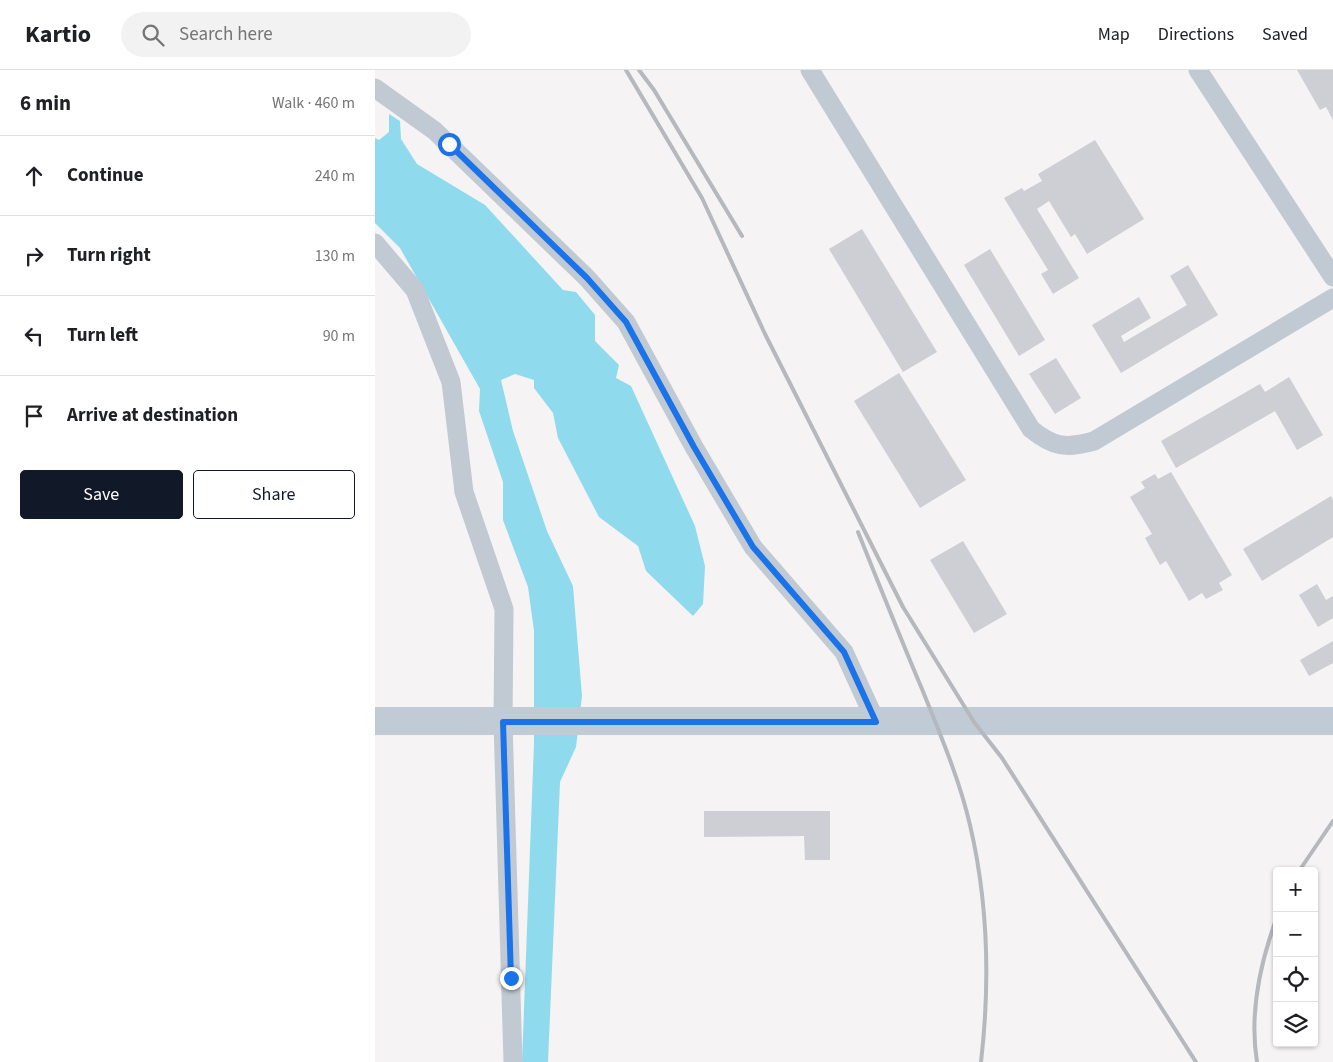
<!DOCTYPE html>
<html lang="en">
<head>
<meta charset="utf-8">
<style>
	:root { --surface:#fff; --page:#f2f2f2; --text:#202124; --muted:#757577; --line:#e0e0e0; --accent:#111827 }
	body { margin:0; font-family:"Source Sans 3",sans-serif; background:var(--page); color:var(--text) }
	.controls { position:absolute; right:15px; bottom:15px; display:grid; overflow:hidden; border-radius:5px; box-shadow:0 1px 4px #0004 }
	.controls button { width:45px; height:45px; display:grid; place-items:center; padding:0; border:0; border-bottom:1px solid var(--line); background:var(--surface); color:var(--text); font:25px sans-serif }
	.stop { position:absolute; width:15px; height:15px; margin:-11px; border:4px solid #1a73e8; border-radius:50%; background:#fff }
	.stop.end { background:#1a73e8; border-color:#fff; box-shadow:0 1px 5px #0008 }
	.list { margin:0; padding:0; list-style:none }
	h2 { display:flex; justify-content:space-between; align-items:center; height:65px; margin:0; padding:0 20px; font-size:21px }
	h2 small { font-size:16px; font-weight:400; color:var(--muted) }
	.list li { display:grid; grid-template-columns:32px 1fr auto; gap:15px; align-items:center; box-sizing:border-box; height:80px; padding:0 20px; border-top:1px solid var(--line) }
	.list b { display:block; font-size:19px; white-space:nowrap }
	.list em { font-size:16px; font-style:normal; color:var(--muted) }
	.actions { display:flex; gap:10px; padding:15px 20px }
	.actions a { flex:1; padding:11px 0; border:1px solid var(--accent); border-radius:5px; text-align:center; font-size:18px; color:var(--accent) }
	.actions .main { background:var(--accent); color:#fff }
	.icon { flex:none; width:28px; height:28px; fill:none; stroke:currentColor; stroke-width:2; stroke-linecap:round; stroke-linejoin:round }
	.map { position:relative; flex:none; width:958px; height:992px; overflow:hidden }
	header { display:flex; align-items:center; gap:30px; box-sizing:border-box; height:70px; padding:0 25px; background:var(--surface); border-bottom:1px solid var(--line) }
	header strong { font-size:24px }
	nav { display:flex; gap:28px; margin-inline-start:auto; font-size:18px }
	.search { width:350px; height:45px; background:var(--page); display:flex; align-items:center; gap:12px; box-sizing:border-box; padding:0 18px; border-radius:28px; color:var(--muted); font-size:19px }
	main { display:flex }
	aside { flex:1; background:var(--surface) }
	.map>svg:first-child { display:block }
	.water { fill:#90daee }
	.building { fill:#cdcfd5 }
	.lines { fill:none; stroke-linecap:round; stroke-linejoin:round }
	.minor { stroke:#c1cad2; stroke-width:19 }
	.secondary { stroke:#c1cbd6; stroke-width:28 }
	.rail { stroke:#b5b8bd; stroke-width:4 }
	.route { stroke:#1a73e8; stroke-width:6 }
</style>
</head>
<body>
<header>
<strong>Kartio</strong>
<div class="search"><svg class="icon" aria-label="search" viewBox="0 0 24 24"><circle cx="10" cy="10" r="6"/><path d="M15 15l6 6"/></svg>Search here</div>
<nav><a>Map</a><a>Directions</a><a>Saved</a></nav>
</header>
<main>
<aside>
<h2>6 min<small>Walk · 460 m</small></h2>
<ul class="list">
<li><svg class="icon" aria-label="ahead" viewBox="0 0 24 24"><path d="M12 20V5M6 11l6-6 6 6"/></svg><div><b>Continue</b></div><em>240 m</em></li>
<li><svg class="icon" aria-label="right" viewBox="0 0 24 24"><path d="M7 20v-9h11M14 6l5 5-5 5"/></svg><div><b>Turn right</b></div><em>130 m</em></li>
<li><svg class="icon" aria-label="left" viewBox="0 0 24 24"><path d="M17 20v-9H6M10 6l-5 5 5 5"/></svg><div><b>Turn left</b></div><em>90 m</em></li>
<li><svg class="icon" aria-label="arrive" viewBox="0 0 24 24"><path d="M6 21V4h12l-3 4 3 4H6"/></svg><div><b>Arrive at destination</b></div></li>
</ul>
<div class="actions"><a class="main">Save</a><a>Share</a></div>
</aside>
<div class="map">
<svg width="958" height="992" viewBox="0 0 958 992">
	<rect width="100%" height="100%" fill="#f5f3f3"/>
	<path class="water" d="M14 44 25 51 26 69 42 94 110 135 188 220 201 222 220 245V271L244 295 241 308 256 316 320 456 330 496 328 534 318 546 271 501 263 476 224 447 183 368 178 343 159 318V310L140 304 126 310 138 361 172 461 198 516 207 626 201 677 185 712 173 992H147L159 673V561L153 517 128 450V412L104 341 105 319 25 178 0 153V68L4 70 14 62Z"/>
	<path class="building" d="M922 0H958V50L951 37 945 40Z
		M720 70 769 149 712 184 700 164 696 167 674 131 662 139 704 208 678 224 666 204 673 200 629 128 647 118 649 121 667 111 663 104Z
		M487 159 562 282 528 302 454 179Z
		M615 179 670 270 644 286 589 195Z
		M813 195 843 245 746 303 717 255 764 227 776 248 746 266 749 272 812 235 795 206Z
		M681 288 706 328 680 344 654 304Z
		M524 303 591 410 545 438 479 331Z
		M914 307 948 365 922 380 900 341 801 398 786 371 885 314 890 322Z
		M796 402 857 505 844 513 848 520 831 529 827 523 814 531 791 491 785 495 770 468 777 464 755 427 770 418 766 412 780 404 783 409Z
		M956 426 958 430V467L887 511 868 479Z
		M588 471 632 544 599 563 555 490Z
		M942 514 951 530 958 526V548L943 557 924 525Z
		M958 571V593L934 606 925 590Z
		M329 741H455V790H430L429 766 329 767Z"/>
	<g class="lines">
		<path class="minor" d="M435 0 656 359C678 377 691 379 719 371L958 228
			M823 0 958 207
			M0 18 60 61 212 208 251 252 319 377 378 477 469 582 501 652
			M0 173 40 220 76 312 89 422 129 539 128 652 138 992"/>
		<path class="secondary" d="M0 651H958"/>
		<path class="rail" d="M251 0 327 128 390 264 528 537 599 652 627 688 821 992
			M264 0 279 20 367 166
			M483 462C504 514 525 567 547 619 565 664 584 708 595 755 613 832 615 914 606 992
			M924 801 958 751
			M882 992C874 943 885 893 902 847"/>
	</g>
	<g class="lines">
		<path class="route" d="M74 74 212 208 251 252 319 377 378 477 469 582 501 652H128L136 908"/>
	</g>
</svg>
<div class="controls">
<button>+</button>
<button>−</button>
<button><svg class="icon" aria-label="locate" viewBox="0 0 24 24"><circle cx="12" cy="12" r="6"/><path d="M12 2v4M12 18v4M2 12h4M18 12h4"/></svg></button>
<button><svg class="icon" aria-label="layers" viewBox="0 0 24 24"><path d="M12 4l9 5-9 5-9-5zM3 14l9 5 9-5"/></svg></button>
</div>
<div class="stop" style="left:74px;top:74px"></div>
<div class="stop end" style="left:136px;top:908px"></div>
</div>
</main>
</body>
</html>
